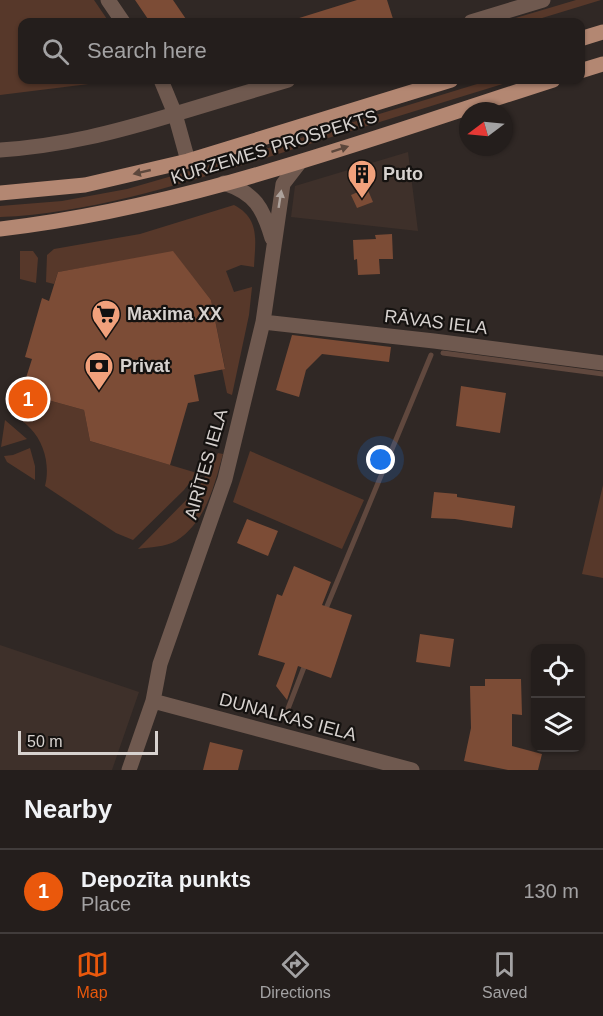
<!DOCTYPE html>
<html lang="en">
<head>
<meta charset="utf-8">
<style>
	:root { --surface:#241e1c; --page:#302b29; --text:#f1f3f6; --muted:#a3a2a3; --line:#413c3b; --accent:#ea580c }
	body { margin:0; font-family:Helvetica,sans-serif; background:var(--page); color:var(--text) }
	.controls { position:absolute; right:18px; bottom:18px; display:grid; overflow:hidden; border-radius:12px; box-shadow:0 2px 4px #0004 }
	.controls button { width:54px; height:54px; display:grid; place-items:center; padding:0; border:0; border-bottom:2px solid var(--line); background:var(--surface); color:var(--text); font:30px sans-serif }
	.compass { position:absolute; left:459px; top:102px; width:54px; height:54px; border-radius:50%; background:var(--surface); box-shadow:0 2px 4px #0004; rotate:254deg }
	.scale { position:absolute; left:18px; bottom:15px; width:140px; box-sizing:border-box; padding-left:6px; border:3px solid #d7d2cf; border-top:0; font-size:16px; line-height:21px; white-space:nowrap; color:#d7d2cf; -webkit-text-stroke:4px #151210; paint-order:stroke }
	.you { position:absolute; left:381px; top:460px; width:21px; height:21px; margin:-15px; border:4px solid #fff; border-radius:50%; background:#1a73e8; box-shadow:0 0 0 9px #1a73e833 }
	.badge { display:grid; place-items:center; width:39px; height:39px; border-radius:50%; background:var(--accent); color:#fff; font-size:20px; font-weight:700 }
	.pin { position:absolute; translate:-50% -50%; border:3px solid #fff; box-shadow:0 2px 6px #0006 }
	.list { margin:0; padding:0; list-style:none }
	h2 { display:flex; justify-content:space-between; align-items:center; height:78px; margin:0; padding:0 24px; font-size:26px }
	h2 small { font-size:20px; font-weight:400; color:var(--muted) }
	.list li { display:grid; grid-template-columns:39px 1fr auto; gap:18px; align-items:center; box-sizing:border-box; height:84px; padding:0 24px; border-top:2px solid var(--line) }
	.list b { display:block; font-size:22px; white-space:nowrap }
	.list p { margin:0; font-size:20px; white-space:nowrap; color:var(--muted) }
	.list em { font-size:20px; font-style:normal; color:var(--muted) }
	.icon { flex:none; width:33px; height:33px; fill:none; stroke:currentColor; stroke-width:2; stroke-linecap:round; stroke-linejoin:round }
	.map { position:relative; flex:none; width:603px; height:770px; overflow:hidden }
	.search { position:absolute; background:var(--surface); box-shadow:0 2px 4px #0004; left:18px; right:18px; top:18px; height:66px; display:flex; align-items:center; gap:15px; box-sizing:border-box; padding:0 21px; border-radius:12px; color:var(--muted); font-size:22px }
	.sheet { height:162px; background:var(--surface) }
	nav { display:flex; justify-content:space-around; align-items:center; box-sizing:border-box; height:84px; border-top:2px solid var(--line); background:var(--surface); font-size:16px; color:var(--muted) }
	nav a { display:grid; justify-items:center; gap:3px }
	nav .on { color:var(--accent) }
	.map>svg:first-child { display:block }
	.built { fill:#3e302a }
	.green { fill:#57382a }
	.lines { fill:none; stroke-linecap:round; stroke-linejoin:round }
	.stream { stroke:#60483e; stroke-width:5 }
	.building { fill:#7c4c36 }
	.minor { stroke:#6f594f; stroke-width:15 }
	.major { stroke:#b38772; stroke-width:15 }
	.oneway { fill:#5c473c }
	.oneway2 { fill:#ada29c }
	.labels { text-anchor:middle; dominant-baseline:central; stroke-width:4.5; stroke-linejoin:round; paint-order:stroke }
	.street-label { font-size:18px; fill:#d7d2cf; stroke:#151210 }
	.poi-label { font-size:18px; font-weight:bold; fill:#d7d2cf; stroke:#151210; text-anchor:start }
</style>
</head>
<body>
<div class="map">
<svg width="603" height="770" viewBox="0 0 603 770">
	<rect width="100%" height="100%" fill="#302825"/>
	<path class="built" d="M408 152 418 231 291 217 295 186Z
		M0 645 139 692 112 770H0Z"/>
	<path class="green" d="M0 0H94L109 22H22V80H121L0 95Z
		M576 0H601L529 22H502Z
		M490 80H516C435 105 353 130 272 156 183 183 93 213 0 217V206L62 201 127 189 262 150Z
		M234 205C261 219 255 242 254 267L241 265 226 271 234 292 252 287 249 315 232 395 227 393 222 369 225 368 211 300 173 252 58 272 54 284 46 282 47 255 54 249 140 234Z
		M20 251H33L38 258 36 283 20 279Z
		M15 389 18 390 16 399 34 405 37 397 84 410 90 441 197 473 184 490 133 540 116 533 45 486C50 467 45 443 30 428 24 421 13 416 10 407 9 401 13 394 15 389Z
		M5 420 27 439 1 447Z
		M30 448 35 466V480L7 462 4 456 13 455Z
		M250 451 364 500 342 549 233 502Z
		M218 453 223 454C214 486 206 522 176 541 165 547 150 547 138 549L199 487Z
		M603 485V578L582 574Z"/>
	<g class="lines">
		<path class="stream" d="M443 353 603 374
			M325 611 431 355
			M284 719 306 662"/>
	</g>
	<path class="building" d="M135 0H173L188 22H150Z
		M357 0H387L394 22H296V19Z
		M367 188 373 202 357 208 351 195Z
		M392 234 393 259H379L380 274 358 275 357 259 354 260 353 240 376 239 375 235Z
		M173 251 211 300 225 369 194 375 199 401 188 403 170 465 90 441 84 410 37 397 35 405 19 400 32 359 25 357 42 298 49 301 58 272Z
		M292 335 391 347 389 362 322 354 306 370 299 397 276 390Z
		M461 386 506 393 500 433 456 426Z
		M434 492 457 494V497L515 506 512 528 455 519 431 518Z
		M247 519 278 531 268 556 237 543Z
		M294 566 331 582 322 605 352 615 331 678 298 666 287 700 276 686 285 663 258 655 277 594 282 596Z
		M420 634 454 639 450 667 416 662Z
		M485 679H521L522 715 512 714V746L542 754 538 770H508L464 761 471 728 470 686H485Z
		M210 742 243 750 238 770H203Z"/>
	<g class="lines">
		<path class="minor" d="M108 0 123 22
			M471 22 543 0
			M161 80 175 114 288 80
			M0 150C62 146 116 132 175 114L188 161
			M224 183C255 193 263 208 272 238
			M263 322 434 341 603 363
			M153 701 412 770
			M129 770 153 701 160 664 225 479 263 322 283 184 300 162"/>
		<path class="major" d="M580 39 603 32
			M580 71 603 64
			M0 193 85 185 188 161 451 80
			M0 229C190 207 372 138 553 80"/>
	</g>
	<defs><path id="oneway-solid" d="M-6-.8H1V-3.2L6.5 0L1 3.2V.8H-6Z" transform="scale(1.5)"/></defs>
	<g class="oneway">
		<use href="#oneway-solid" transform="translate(340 149) rotate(-18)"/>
		<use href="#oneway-solid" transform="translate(142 172) rotate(167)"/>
	</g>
	<use class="oneway2" href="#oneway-solid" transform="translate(280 199) rotate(-81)"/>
	<defs>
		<g id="building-pin" transform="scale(1.5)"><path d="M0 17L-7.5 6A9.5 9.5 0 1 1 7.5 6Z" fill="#f1a17c" stroke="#151210"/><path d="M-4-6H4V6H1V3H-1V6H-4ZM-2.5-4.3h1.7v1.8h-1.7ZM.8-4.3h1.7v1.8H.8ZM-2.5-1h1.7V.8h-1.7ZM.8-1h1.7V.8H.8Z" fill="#111"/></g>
		<g id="supermarket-pin" transform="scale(1.5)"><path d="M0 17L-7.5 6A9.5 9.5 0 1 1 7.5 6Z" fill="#f1a17c" stroke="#151210"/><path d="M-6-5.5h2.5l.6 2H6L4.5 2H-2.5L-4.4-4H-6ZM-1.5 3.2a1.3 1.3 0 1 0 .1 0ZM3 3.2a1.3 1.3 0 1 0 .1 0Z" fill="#111"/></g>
		<g id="bank-pin" transform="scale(1.5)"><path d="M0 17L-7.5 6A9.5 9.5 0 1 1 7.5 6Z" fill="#f1a17c" stroke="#151210"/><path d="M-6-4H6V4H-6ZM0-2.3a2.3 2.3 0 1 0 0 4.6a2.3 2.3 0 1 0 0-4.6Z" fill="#111"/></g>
	</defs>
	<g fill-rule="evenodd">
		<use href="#building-pin" x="362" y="174"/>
		<use href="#supermarket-pin" x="106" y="314"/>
		<use href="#bank-pin" x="99" y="366"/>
	</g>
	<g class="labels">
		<g class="street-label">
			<text transform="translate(274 147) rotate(-17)">KURZEMES PROSPEKTS</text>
			<text transform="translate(436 322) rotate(7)">RĀVAS IELA</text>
			<text transform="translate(206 464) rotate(-74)">AIRĪTES IELA</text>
			<text transform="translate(288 717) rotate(15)">DUNALKAS IELA</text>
		</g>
		<g class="poi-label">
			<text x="383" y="174">Puto</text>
			<text x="127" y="314">Maxima XX</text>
			<text x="120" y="366">Privat</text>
		</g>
	</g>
</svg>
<div class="controls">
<button><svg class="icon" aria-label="locate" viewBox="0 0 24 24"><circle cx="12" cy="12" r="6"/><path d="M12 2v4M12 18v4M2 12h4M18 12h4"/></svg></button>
<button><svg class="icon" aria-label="layers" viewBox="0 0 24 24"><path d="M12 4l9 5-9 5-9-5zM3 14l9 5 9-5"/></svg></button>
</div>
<svg class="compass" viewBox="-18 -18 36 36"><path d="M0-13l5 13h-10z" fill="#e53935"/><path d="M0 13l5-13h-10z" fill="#a3a2a3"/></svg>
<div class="scale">50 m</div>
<div class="you"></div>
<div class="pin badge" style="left:28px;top:399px">1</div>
<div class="search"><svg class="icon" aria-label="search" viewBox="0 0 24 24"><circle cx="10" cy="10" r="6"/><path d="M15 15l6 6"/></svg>Search here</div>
</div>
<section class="sheet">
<h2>Nearby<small></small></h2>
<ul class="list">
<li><span class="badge">1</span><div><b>Depozīta punkts</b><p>Place</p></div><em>130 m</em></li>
</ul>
</section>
<nav>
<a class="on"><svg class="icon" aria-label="map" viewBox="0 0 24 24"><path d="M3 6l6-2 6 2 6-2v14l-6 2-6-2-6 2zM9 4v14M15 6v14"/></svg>Map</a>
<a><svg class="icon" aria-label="directions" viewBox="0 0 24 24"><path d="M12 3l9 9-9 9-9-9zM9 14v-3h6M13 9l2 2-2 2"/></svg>Directions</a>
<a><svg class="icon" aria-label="saved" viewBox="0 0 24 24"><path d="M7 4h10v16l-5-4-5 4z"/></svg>Saved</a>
</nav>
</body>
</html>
